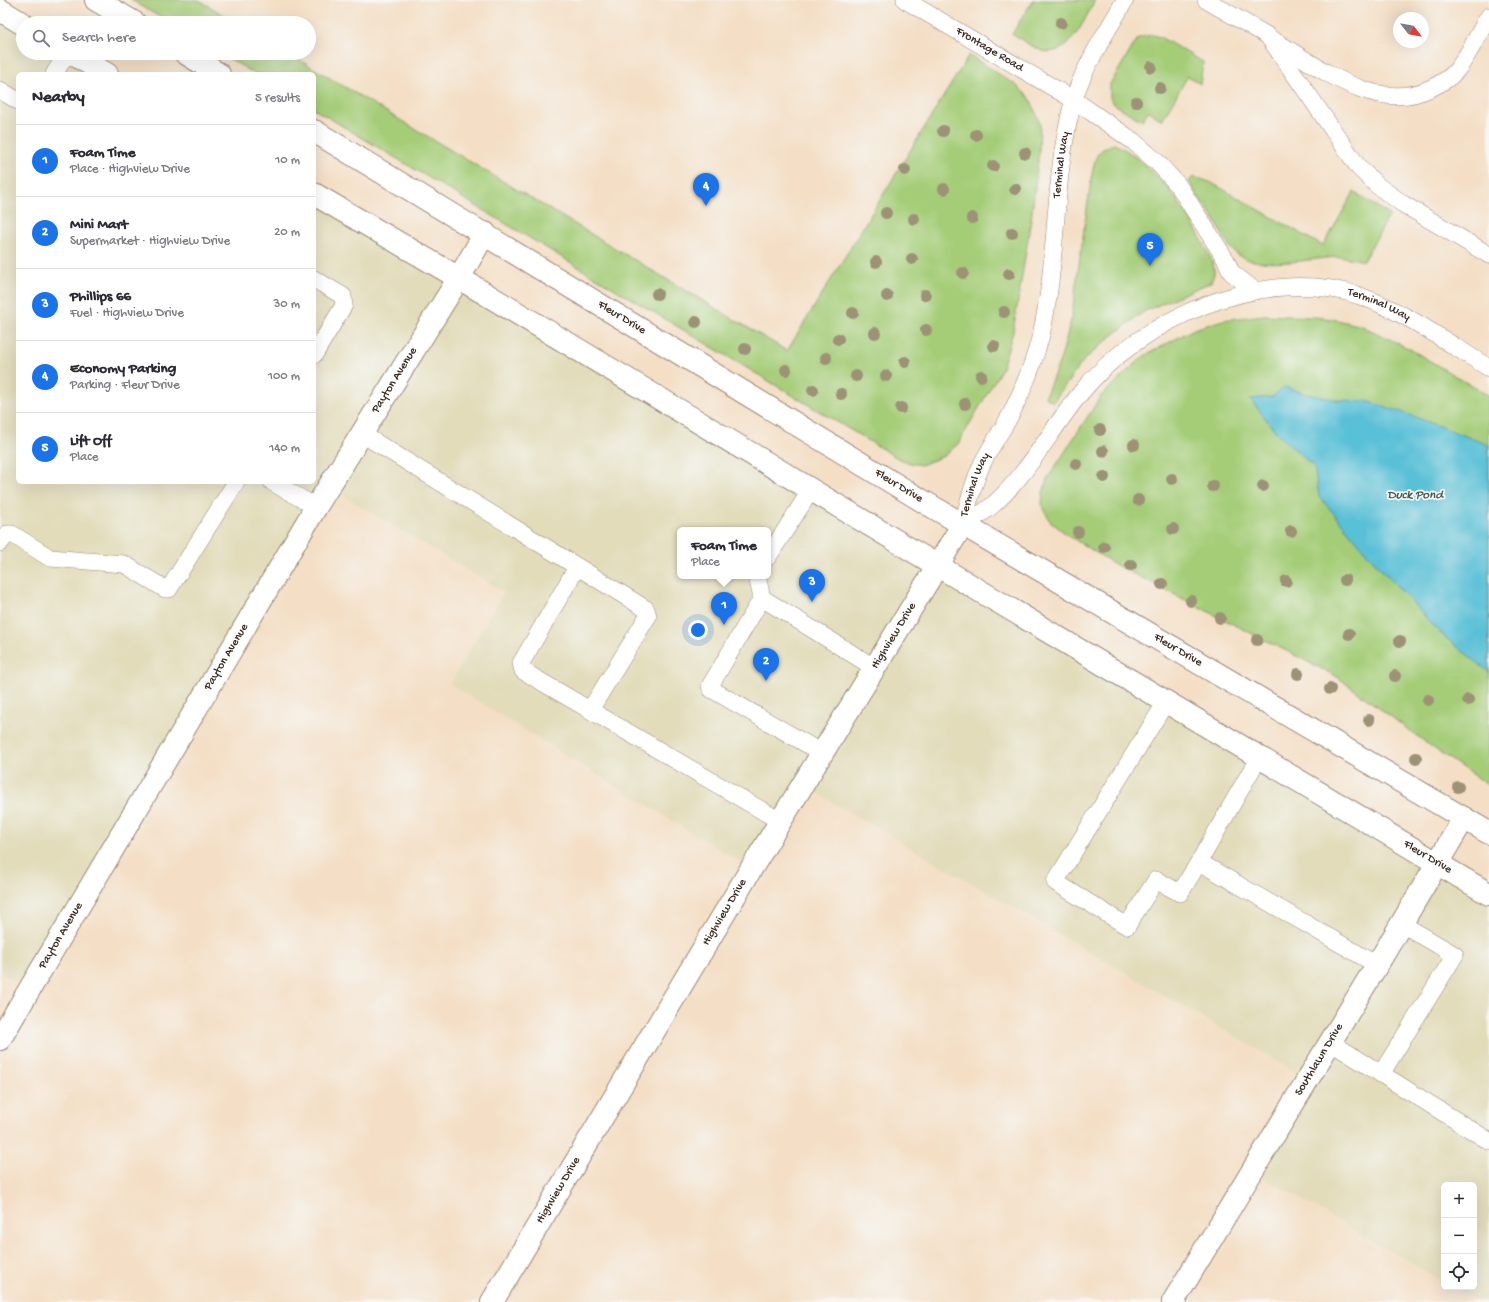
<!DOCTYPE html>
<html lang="en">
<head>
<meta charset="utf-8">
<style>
	:root { --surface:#fff; --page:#f7f7f7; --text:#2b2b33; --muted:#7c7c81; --line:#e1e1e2; --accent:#1a73e8 }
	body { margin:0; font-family:"Gochi Hand",sans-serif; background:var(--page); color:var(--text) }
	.controls { position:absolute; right:12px; bottom:12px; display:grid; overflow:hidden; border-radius:6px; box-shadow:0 4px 16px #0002 }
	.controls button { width:36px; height:36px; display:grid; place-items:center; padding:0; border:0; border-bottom:1px solid var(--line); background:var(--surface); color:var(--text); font:20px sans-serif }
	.compass { position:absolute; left:1393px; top:12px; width:36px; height:36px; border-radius:50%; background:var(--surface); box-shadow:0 4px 16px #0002; rotate:121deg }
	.you { position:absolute; left:698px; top:630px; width:14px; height:14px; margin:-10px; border:3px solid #fff; border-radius:50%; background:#1a73e8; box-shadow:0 0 0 6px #1a73e833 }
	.badge { display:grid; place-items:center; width:26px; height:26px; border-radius:50%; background:var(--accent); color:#fff; font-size:13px; font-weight:700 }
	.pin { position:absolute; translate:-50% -33px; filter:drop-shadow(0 1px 2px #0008) }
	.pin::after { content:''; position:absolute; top:21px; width:14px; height:12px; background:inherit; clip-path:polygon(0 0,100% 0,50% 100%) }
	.popup { position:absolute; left:677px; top:527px; width:94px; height:52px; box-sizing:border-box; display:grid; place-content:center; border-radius:6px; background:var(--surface); filter:drop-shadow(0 1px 3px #0005); font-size:13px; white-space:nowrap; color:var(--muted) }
	.popup b { font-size:15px; color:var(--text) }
	.popup::after { content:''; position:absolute; left:50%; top:100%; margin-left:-8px; border:8px solid transparent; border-top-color:var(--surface) }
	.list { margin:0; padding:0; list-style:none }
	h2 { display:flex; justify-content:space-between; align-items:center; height:52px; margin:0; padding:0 16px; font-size:17px }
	h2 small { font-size:13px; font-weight:400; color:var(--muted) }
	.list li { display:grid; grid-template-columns:26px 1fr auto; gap:12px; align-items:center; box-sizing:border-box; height:72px; padding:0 16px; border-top:1px solid var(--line) }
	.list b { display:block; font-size:15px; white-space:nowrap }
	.list p { margin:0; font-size:13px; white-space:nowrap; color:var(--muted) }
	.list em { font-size:13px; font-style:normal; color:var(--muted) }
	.icon { flex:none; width:22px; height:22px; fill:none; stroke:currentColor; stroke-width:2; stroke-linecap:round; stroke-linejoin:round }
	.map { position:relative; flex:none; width:1489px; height:1302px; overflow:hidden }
	.search { position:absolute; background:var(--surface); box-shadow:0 4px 16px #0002; left:16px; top:16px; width:300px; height:44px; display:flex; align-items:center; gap:10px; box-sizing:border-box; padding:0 14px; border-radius:22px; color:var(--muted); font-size:15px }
	.panel { position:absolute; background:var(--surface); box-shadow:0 4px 16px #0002; left:16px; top:72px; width:300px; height:412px; border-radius:6px }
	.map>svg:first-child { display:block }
	.built { fill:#e2dcba; fill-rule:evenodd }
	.green { fill:#a5cd78; stroke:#707c4b }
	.water { fill:#59c0d7; stroke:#4a757a }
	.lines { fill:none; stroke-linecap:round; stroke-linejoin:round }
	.service-casing { stroke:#988472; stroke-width:18 }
	.minor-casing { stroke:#988472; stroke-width:24 }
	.primary-casing { stroke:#988472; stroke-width:24 }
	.service { stroke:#fff; stroke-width:17 }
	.minor { stroke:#fff; stroke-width:22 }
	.primary { stroke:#fff; stroke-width:22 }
	.tree { fill:#9d9276 }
	.labels { text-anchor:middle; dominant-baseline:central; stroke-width:3.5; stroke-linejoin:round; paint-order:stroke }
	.street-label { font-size:12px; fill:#3b2a1e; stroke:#f6f6f2 }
	.water-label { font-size:13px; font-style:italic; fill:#445756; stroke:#f6f6f2 }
</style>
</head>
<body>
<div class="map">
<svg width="1489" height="1302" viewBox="0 0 1489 1302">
	<rect width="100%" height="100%" fill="#f6f6f2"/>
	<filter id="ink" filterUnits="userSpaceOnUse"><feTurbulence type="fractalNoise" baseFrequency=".025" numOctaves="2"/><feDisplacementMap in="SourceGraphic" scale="8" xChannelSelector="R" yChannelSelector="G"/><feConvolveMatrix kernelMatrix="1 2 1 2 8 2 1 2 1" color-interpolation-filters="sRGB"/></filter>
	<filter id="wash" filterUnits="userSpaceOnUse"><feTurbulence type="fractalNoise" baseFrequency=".012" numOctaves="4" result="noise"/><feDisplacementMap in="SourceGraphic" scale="16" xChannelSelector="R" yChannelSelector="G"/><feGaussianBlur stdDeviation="0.9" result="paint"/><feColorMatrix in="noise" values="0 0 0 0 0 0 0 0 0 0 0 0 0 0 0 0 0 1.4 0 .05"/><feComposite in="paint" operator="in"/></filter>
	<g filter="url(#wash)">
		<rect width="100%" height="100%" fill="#f4dfc6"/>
		<path class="built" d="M0 12 23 25V53H71L107 74H18V482H314V194L1489 894V1302H1479L1453 1287H1474V1185H1444V1282L1252 1171 1308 1079 803 785 751 869 450 684 504 592 329 487 30 990 0 972ZM680 530H768V576H680Z"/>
		<path class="green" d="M131 0H199L237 23H170Z
			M1033 0H1095C1085 18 1070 58 1043 51 1033 48 1021 39 1012 34Z
			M1152 35 1160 37 1203 62 1200 84 1188 76 1162 120 1148 111 1142 121 1114 104 1110 98V84L1138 38Z
			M220 53H288L787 351 969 55 1016 85 1030 98 1040 123 1039 153 1031 220 1013 332 1002 368 958 444 944 456 921 465 910 463 899 459 314 109V74H255Z
			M1114 144C1131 151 1147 166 1160 179 1177 197 1207 243 1214 268 1215 273 1213 277 1211 282L1145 311 1113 335 1084 360 1053 402 1045 397 1061 358 1071 320 1092 174C1096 156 1095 151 1114 144Z
			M1194 177 1210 182 1323 246 1354 192 1390 215 1363 261C1355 259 1347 257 1339 257 1312 258 1259 271 1237 254 1225 245 1222 231 1214 219 1206 206 1195 194 1189 181Z
			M1264 315 1314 317 1333 319 1362 326 1410 349 1489 396V786L1432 747 1336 676 1118 566 1067 535 1049 520 1042 504 1043 492 1048 478 1101 396 1144 356 1194 329 1223 320Z"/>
		<path class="water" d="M1285 387 1307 394 1338 400 1366 401 1402 412 1489 445V672L1441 634 1370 557 1319 496 1314 467 1277 433 1250 399 1272 397Z"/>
	</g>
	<g filter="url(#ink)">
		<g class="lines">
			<g class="service-casing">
				<g id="service">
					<path id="s1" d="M905 0 1074 100 1133 141 1157 162 1178 185 1226 260 1231 272 1255 291"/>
					<path d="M1206 0 1268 36 1359 168 1378 186 1403 204 1489 255"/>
					<path d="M1273 40C1318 66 1377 115 1431 88 1440 84 1449 79 1456 71 1469 55 1478 34 1489 16"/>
					<path d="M54 74 67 53"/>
					<path d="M0 90 18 101"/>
					<path d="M314 279 343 296 344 305 314 355"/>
					<path d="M362 434 646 609 648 616 590 710"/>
					<path d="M272 482 316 507"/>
					<path id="s2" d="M963 524C973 518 986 512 995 503 1029 472 1050 431 1079 395 1140 318 1264 264 1360 296 1406 312 1448 343 1489 368"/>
					<path id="s3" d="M963 524C968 503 973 484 982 464 990 447 1002 431 1011 414 1023 390 1034 362 1041 335 1059 258 1052 176 1074 99 1085 64 1107 32 1125 0"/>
					<path d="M0 543 7 534H12L50 558 124 564 165 589H169L236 482"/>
					<path d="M768 557 811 490"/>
					<path d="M577 567 521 663 523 671 780 821"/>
					<path d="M757 576 762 598 710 686 711 689 822 753"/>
					<path d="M762 598 875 668"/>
					<path d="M1166 702 1055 882 1127 926 1156 880 1180 893 1199 862"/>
					<path d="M1259 757 1199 862 1377 965"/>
					<path d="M1330 1042 1489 1141"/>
					<path d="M1381 1074 1455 955 1402 924"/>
				</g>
			</g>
			<g class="minor-casing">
				<g id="minor">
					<path id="s4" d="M0 1039 316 507 459 278 485 233"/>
					<path id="s5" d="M492 1302 751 869 963 524"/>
					<path id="s6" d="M1173 1302 1377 965 1464 818"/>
				</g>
			</g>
			<g class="primary-casing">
				<g id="primary">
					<path d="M96 0 135 23"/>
					<path d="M0 10 23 24"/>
					<path d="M71 53 107 74"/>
					<path d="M185 53 219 74"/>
					<path id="s7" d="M314 131 921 500 1489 833"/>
					<path id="s8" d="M314 194 459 278 938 566 1489 894"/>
				</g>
			</g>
			<use href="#service" class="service"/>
			<use href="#minor" class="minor"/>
			<use href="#primary" class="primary"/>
		</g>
		<g class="tree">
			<circle cx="1061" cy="23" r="6"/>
			<circle cx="1151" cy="67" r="6"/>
			<circle cx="1160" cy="88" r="6"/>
			<circle cx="1136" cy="102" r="6"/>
			<circle cx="943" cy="131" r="6"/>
			<circle cx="976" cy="135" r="6"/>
			<circle cx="1025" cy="153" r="6"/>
			<circle cx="993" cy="166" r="6"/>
			<circle cx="905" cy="170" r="6"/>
			<circle cx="944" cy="189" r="6"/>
			<circle cx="1015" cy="189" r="6"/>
			<circle cx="886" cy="213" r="6"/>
			<circle cx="972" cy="218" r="6"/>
			<circle cx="914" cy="219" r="6"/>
			<circle cx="1012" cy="233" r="6"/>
			<circle cx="912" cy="259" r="6"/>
			<circle cx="876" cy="262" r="6"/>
			<circle cx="963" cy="273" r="6"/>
			<circle cx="1009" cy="274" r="6"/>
			<circle cx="657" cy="294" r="6"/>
			<circle cx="925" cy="295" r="6"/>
			<circle cx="887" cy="296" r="6"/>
			<circle cx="1004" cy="312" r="6"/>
			<circle cx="853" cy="313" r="6"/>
			<circle cx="696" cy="322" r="6"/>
			<circle cx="926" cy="330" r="6"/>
			<circle cx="875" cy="333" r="6"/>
			<circle cx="838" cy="339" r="6"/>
			<circle cx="994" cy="346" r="6"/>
			<circle cx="745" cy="349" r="6"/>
			<circle cx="826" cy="358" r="6"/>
			<circle cx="905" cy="362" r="6"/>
			<circle cx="786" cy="370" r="6"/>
			<circle cx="856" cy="376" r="6"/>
			<circle cx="886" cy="376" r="6"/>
			<circle cx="981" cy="376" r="6"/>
			<circle cx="813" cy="390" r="6"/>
			<circle cx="841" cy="394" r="6"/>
			<circle cx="965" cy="404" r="6"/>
			<circle cx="901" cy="408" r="6"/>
			<circle cx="1100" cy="430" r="6"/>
			<circle cx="1134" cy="445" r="6"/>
			<circle cx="1103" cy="451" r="6"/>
			<circle cx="1076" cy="464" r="6"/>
			<circle cx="1104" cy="477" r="6"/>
			<circle cx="1172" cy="479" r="6"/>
			<circle cx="1213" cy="486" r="6"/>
			<circle cx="1263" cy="486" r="6"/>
			<circle cx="1138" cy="500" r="6"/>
			<circle cx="1173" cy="529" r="6"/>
			<circle cx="1291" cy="531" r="6"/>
			<circle cx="1078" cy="532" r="6"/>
			<circle cx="1104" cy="547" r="6"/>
			<circle cx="1131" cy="565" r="6"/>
			<circle cx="1345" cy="580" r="6"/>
			<circle cx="1286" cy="581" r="6"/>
			<circle cx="1162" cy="584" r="6"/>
			<circle cx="1191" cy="601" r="6"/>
			<circle cx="1220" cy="618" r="6"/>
			<circle cx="1349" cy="634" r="6"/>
			<circle cx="1257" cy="640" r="6"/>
			<circle cx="1400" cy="641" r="6"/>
			<circle cx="1298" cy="674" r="6"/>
			<circle cx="1395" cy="676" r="6"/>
			<circle cx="1330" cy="689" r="6"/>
			<circle cx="1428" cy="700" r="6"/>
			<circle cx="1468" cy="700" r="6"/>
			<circle cx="1369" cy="720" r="6"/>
			<circle cx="1416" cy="758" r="6"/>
			<circle cx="1458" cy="787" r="6"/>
		</g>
	</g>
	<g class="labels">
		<g class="street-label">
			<text stroke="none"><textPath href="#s1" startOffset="98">Frontage Road</textPath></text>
			<text stroke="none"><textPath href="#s3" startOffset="377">Terminal Way</textPath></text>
			<text stroke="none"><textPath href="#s2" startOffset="511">Terminal Way</textPath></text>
			<text stroke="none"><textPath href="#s7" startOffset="360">Fleur Drive</textPath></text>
			<text stroke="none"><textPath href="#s4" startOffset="768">Payton Avenue</textPath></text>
			<text stroke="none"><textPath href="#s7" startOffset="684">Fleur Drive</textPath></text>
			<text stroke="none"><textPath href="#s3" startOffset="41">Terminal Way</textPath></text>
			<text stroke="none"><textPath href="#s5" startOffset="778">Highview Drive</textPath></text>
			<text stroke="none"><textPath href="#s7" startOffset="1008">Fleur Drive</textPath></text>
			<text stroke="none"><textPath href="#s4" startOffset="444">Payton Avenue</textPath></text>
			<text stroke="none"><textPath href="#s8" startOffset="1296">Fleur Drive</textPath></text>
			<text stroke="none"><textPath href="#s5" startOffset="454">Highview Drive</textPath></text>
			<text stroke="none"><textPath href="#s4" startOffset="120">Payton Avenue</textPath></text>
			<text stroke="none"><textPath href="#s6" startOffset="283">Southlawn Drive</textPath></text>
			<text stroke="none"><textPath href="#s5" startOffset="130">Highview Drive</textPath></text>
		</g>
		<g class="water-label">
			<text x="1415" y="495">Duck Pond</text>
		</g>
	</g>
</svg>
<div class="controls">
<button>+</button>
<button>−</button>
<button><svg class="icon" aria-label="locate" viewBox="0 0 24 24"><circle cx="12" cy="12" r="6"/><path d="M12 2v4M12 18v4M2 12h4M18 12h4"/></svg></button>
</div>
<svg class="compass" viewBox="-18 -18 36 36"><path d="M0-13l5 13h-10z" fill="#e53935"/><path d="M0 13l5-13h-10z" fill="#7c7c81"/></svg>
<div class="you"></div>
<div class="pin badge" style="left:724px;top:625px">1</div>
<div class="popup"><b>Foam Time</b>Place</div>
<div class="pin badge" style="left:766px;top:681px">2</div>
<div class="pin badge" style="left:812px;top:602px">3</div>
<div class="pin badge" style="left:706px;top:206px">4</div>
<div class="pin badge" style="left:1150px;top:266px">5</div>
<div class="search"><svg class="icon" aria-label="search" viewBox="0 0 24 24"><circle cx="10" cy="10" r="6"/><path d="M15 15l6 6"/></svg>Search here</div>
<section class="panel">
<h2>Nearby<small>5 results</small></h2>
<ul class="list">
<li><span class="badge">1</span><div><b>Foam Time</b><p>Place · Highview Drive</p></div><em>10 m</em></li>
<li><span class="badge">2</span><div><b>Mini Mart</b><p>Supermarket · Highview Drive</p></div><em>20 m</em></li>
<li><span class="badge">3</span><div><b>Phillips 66</b><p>Fuel · Highview Drive</p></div><em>30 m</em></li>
<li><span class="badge">4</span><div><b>Economy Parking</b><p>Parking · Fleur Drive</p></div><em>100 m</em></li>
<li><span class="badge">5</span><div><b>Lift Off</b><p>Place</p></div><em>140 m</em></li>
</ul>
</section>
</div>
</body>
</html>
